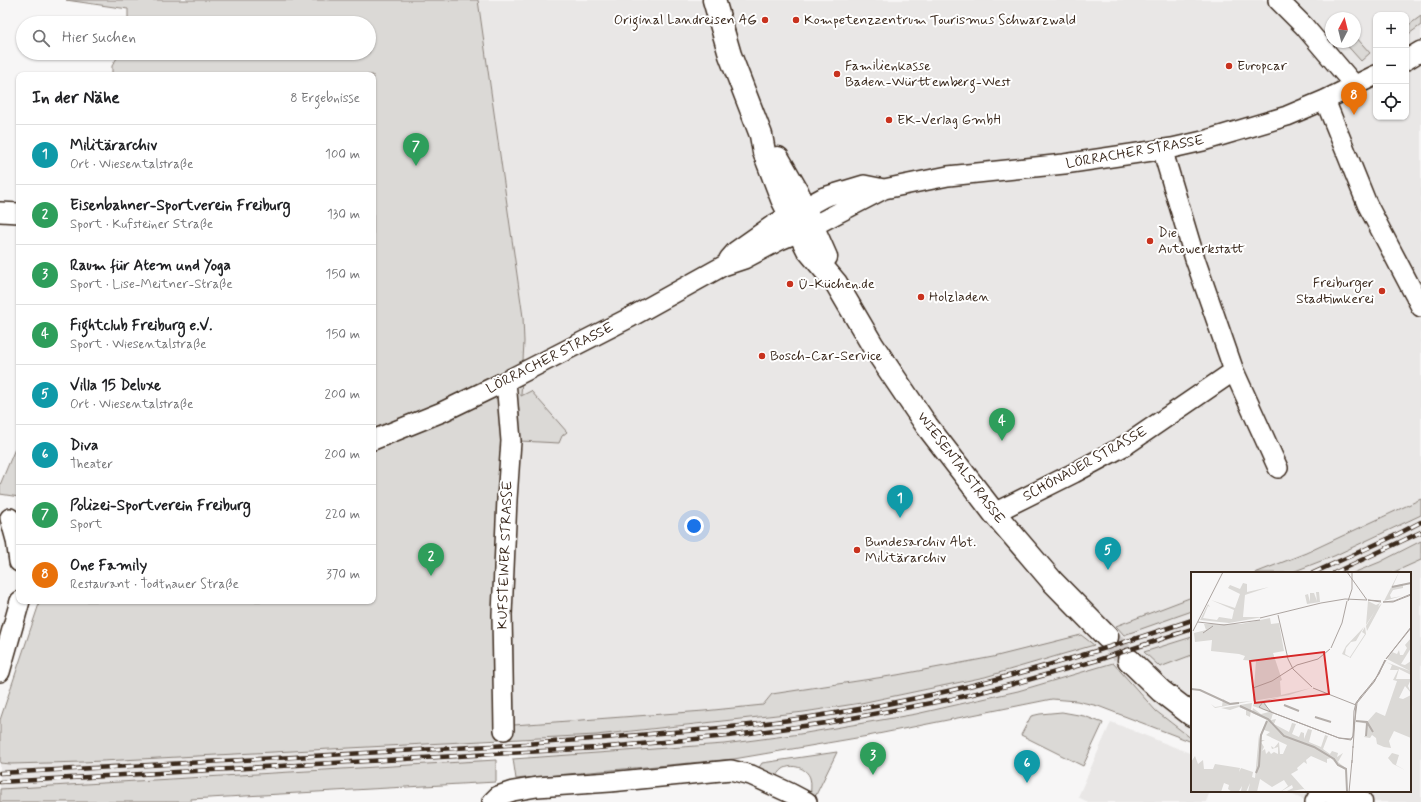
<!DOCTYPE html>
<html lang="de">
<head>
<meta charset="utf-8">
<style>
	:root { --surface:#fff; --page:#f6f6f6; --text:#202124; --muted:#757577; --line:#e0e0e0; --accent:#d93025 }
	body { margin:0; font-family:Mynerve,sans-serif; background:var(--page); color:var(--text) }
	.controls { position:absolute; right:12px; top:12px; display:grid; overflow:hidden; border-radius:8px; box-shadow:0 1px 3px #0004 }
	.controls button { width:36px; height:36px; display:grid; place-items:center; padding:0; border:0; border-bottom:1px solid var(--line); background:var(--surface); color:var(--text); font:20px sans-serif }
	.compass { position:absolute; left:1325px; top:12px; width:36px; height:36px; border-radius:50%; background:var(--surface); box-shadow:0 1px 3px #0004; rotate:7deg }
	.you { position:absolute; left:694px; top:526px; width:14px; height:14px; margin:-10px; border:3px solid #fff; border-radius:50%; background:#1a73e8; box-shadow:0 0 0 6px #1a73e833 }
	.badge { display:grid; place-items:center; width:26px; height:26px; border-radius:50%; background:var(--accent); color:#fff; font-size:13px; font-weight:700 }
	.pin { position:absolute; translate:-50% -33px; filter:drop-shadow(0 1px 2px #0008) }
	.pin::after { content:''; position:absolute; top:21px; width:14px; height:12px; background:inherit; clip-path:polygon(0 0,100% 0,50% 100%) }
	.list { margin:0; padding:0; list-style:none }
	h2 { display:flex; justify-content:space-between; align-items:center; height:52px; margin:0; padding:0 16px; font-size:17px }
	h2 small { font-size:13px; font-weight:400; color:var(--muted) }
	.list li { display:grid; grid-template-columns:26px 1fr auto; gap:12px; align-items:center; box-sizing:border-box; height:60px; padding:0 16px; border-top:1px solid var(--line) }
	.list b { display:block; font-size:15px; white-space:nowrap }
	.list p { margin:0; font-size:13px; white-space:nowrap; color:var(--muted) }
	.list em { font-size:13px; font-style:normal; color:var(--muted) }
	.icon { flex:none; width:22px; height:22px; fill:none; stroke:currentColor; stroke-width:2; stroke-linecap:round; stroke-linejoin:round }
	.map { position:relative; flex:none; width:1421px; height:802px; overflow:hidden }
	.search { position:absolute; background:var(--surface); box-shadow:0 1px 3px #0004; left:16px; top:16px; width:360px; height:44px; display:flex; align-items:center; gap:10px; box-sizing:border-box; padding:0 14px; border-radius:22px; color:var(--muted); font-size:15px }
	.panel { position:absolute; background:var(--surface); box-shadow:0 1px 3px #0004; left:16px; top:72px; width:360px; height:532px; border-radius:8px }
	.map>svg:first-child { display:block }
	.built { fill:#e9e7e6; fill-rule:evenodd }
	.green { fill:#dbd9d6; stroke:#8b827a }
	.lines { fill:none; stroke-linecap:round; stroke-linejoin:round }
	.major-tunnel { stroke:#d1cdcb; stroke-width:22; stroke-dasharray:22 11; stroke-linecap:butt }
	.minor-casing { stroke:#3b2a1e; stroke-width:22 }
	.major-casing { stroke:#3b2a1e; stroke-width:25 }
	.minor { stroke:#fff; stroke-width:19 }
	.major { stroke:#fff; stroke-width:22 }
	.rail-casing { stroke:#3b2a1e; stroke-width:4.5 }
	.rail { stroke:#fff; stroke-width:3; stroke-dasharray:9; stroke-linecap:butt }
	.poi-dot { fill:#c8321e; stroke:#fff; stroke-width:1.5 }
	.labels { text-anchor:middle; dominant-baseline:central; stroke-width:4; stroke-linejoin:round; paint-order:stroke }
	.poi-label { font-size:14px; fill:#3b2a1e; stroke:#fff; text-anchor:start }
	.street-label { font-size:14px; fill:#3b2a1e; stroke:#fff }
	.inset-river { fill:none; stroke:#b4aeaa; stroke-width:2 }
	.inset-road { fill:none; stroke:#aca4a0; stroke-width:1 }
	.view { fill:#d62828; fill-opacity:0.15; stroke:#d62828; stroke-width:2 }
	.inset-edge { fill:none; stroke:#3b2a1e; stroke-width:2 }
</style>
</head>
<body>
<div class="map">
<svg width="1421" height="802" viewBox="0 0 1421 802">
	<rect width="100%" height="100%" fill="#f7f6f6"/>
	<filter id="ink" filterUnits="userSpaceOnUse"><feTurbulence type="fractalNoise" baseFrequency=".025" numOctaves="2"/><feDisplacementMap in="SourceGraphic" scale="8" xChannelSelector="R" yChannelSelector="G"/><feConvolveMatrix kernelMatrix="1 2 1 2 8 2 1 2 1" color-interpolation-filters="sRGB"/></filter>
	<g filter="url(#ink)">
		<path class="built" d="M478 0H1421V499L1306 553 1255 573H1192V597L1116 626 1124 635 1192 611V637L1144 652 1160 667 1192 655V739L1156 711 1113 663 1018 691 916 714 800 734 724 744 528 758 526 738 596 735 657 729 804 712 861 703 985 677 1094 645 1081 635 993 657 897 675 772 694 763 705 704 711 514 725 512 594 524 342 523 317ZM1376 15H1406V117H1376ZM1331 18H1355V42H1331Z
			M1421 515V541L1380 562 1353 573H1290L1334 556Z
			M1421 560V802H1309L1284 791H1410V573H1392Z
			M1111 722 1192 754V791H1210L1206 802H1088L1078 797Z
			M481 741 482 761 0 789V763L11 764 83 762Z"/>
		<path class="green" d="M66 0H478L523 317 524 342 521 396 531 391 567 432 562 436 559 443 520 441 512 594 514 725 704 711 763 705 772 694 897 675 993 657 1081 635 1094 645 985 677 861 703 804 712 596 735 83 762 11 764 0 763V720L40 601H373V75H112V66L120 53H369V23H128V9Z
			M1421 16V25L1406 36V27Z
			M1355 36 1370 53 1361 61 1344 42H1355Z
			M19 439V497L0 494V485Z
			M1421 499V515L1334 556 1290 573H1255L1306 553Z
			M1421 541V560L1392 573H1353L1380 562Z
			M1192 597V611L1124 635 1116 626Z
			M1192 637V655L1160 667 1144 652Z
			M1113 663 1156 711 1192 739V742L1098 706 1077 701 1052 699 868 736 734 759 534 777 516 779 513 759 724 744 800 734 916 714 1018 691Z
			M1062 712 1084 716 1103 723 1083 766 1021 735 1031 716 1040 714Z
			M837 752 814 799 811 797C810 791 812 783 810 778 807 768 792 763 783 769 780 771 777 776 775 779L756 772 762 763Z
			M496 760V782L191 799V802H0V789Z"/>
		<g class="lines">
			<path class="major-tunnel" d="M1107 637 1129 660"/>
			<g class="minor-casing">
				<path id="minor" d="M1278 0 1304 26 1355 86
					M1406 60 1421 51
					M1325 100 1367 204 1421 307
					M1163 149 1166 162 1195 259 1234 371 1278 468
					M0 212 19 213
					M729 259 736 251 773 225 824 197 864 185 884 189
					M373 440 442 412 506 381 631 317 723 266 744 259 780 240 813 226 884 189 948 176 1064 164 1172 148 1203 141 1287 116 1325 100 1376 75
					M994 513 1074 473 1126 445 1234 371
					M10 518 16 540 19 562
					M0 672 20 601
					M504 730 502 615 507 499 511 441 506 381
					M492 802 498 796 513 791 537 787 610 782 731 770 751 775 790 793 807 802
					M1315 802 1321 791"/>
			</g>
			<g class="major-casing">
				<path id="major" d="M714 0 730 55 761 135 764 152 782 199 808 250 836 283 873 346 927 426 994 513 1053 582 1107 637
					M778 158 797 191 826 257
					M1129 660 1161 691 1192 715
					M1325 791 1361 802"/>
			</g>
			<use href="#minor" class="minor"/>
			<use href="#major" class="major"/>
			<g class="rail-casing">
				<path id="rail" d="M1313 573 1394 536 1421 522
					M1334 573 1421 532
					M0 773C139 766 279 758 418 750 499 746 579 741 660 733 714 729 769 724 823 715 949 696 1071 661 1192 620
					M0 782 597 748 728 736 826 723 952 699 1006 686 1098 660 1192 629"/>
			</g>
			<use href="#rail" class="rail"/>
		</g>
	</g>
	<g class="poi-dot">
		<circle cx="765" cy="20" r="4"/>
		<circle cx="796" cy="20" r="4"/>
		<circle cx="1229" cy="66" r="4"/>
		<circle cx="837" cy="74" r="4"/>
		<circle cx="889" cy="120" r="4"/>
		<circle cx="1150" cy="241" r="4"/>
		<circle cx="790" cy="284" r="4"/>
		<circle cx="1382" cy="291" r="4"/>
		<circle cx="921" cy="297" r="4"/>
		<circle cx="762" cy="356" r="4"/>
		<circle cx="857" cy="550" r="4"/>
	</g>
	<g class="labels">
		<g class="poi-label">
			<text x="757" y="20" text-anchor="end">Original Landreisen AG</text>
			<text x="804" y="20">Kompetenzzentrum Tourismus Schwarzwald</text>
			<text x="845" y="66">Familienkasse<tspan x="845" dy="16">Baden-Württemberg-West</tspan></text>
			<text x="1237" y="66">Europcar</text>
			<text x="897" y="120">EK-Verlag GmbH</text>
			<text x="1158" y="233">Die<tspan x="1158" dy="16">Autowerkstatt</tspan></text>
			<text x="1374" y="283" text-anchor="end">Freiburger<tspan x="1374" dy="16">Stadtimkerei</tspan></text>
			<text x="798" y="284">Ü-Küchen.de</text>
			<text x="929" y="297">Holzladen</text>
			<text x="770" y="356">Bosch-Car-Service</text>
			<text x="865" y="542">Bundesarchiv Abt.<tspan x="865" dy="16">Militärarchiv</tspan></text>
		</g>
		<g class="street-label">
			<text transform="translate(1135 152) rotate(-10)">LÖRRACHER STRASSE</text>
			<text transform="translate(550 358) rotate(-27)">LÖRRACHER STRASSE</text>
			<text transform="translate(1085 464) rotate(-29)">SCHÖNAUER STRASSE</text>
			<text transform="translate(961 468) rotate(53)">WIESENTALSTRASSE</text>
			<text transform="translate(505 555) rotate(-88)">KUFSTEINER STRASSE</text>
		</g>
	</g>
	<g transform="translate(1191 572)">
		<rect width="220" height="220" fill="#f7f6f6"/>
		<path d="M208 0 202 14 212 12V16L202 18 199 23 200 26 211 24 193 29ZM52 11 56 12V20L78 15 54 23 52 45H72L38 51 9 48 17 32 19 35 17 34 12 46 26 48 28 45 41 47 43 38 20 28 44 36 49 22 37 16 39 13 49 17ZM125 20H128L129 30 116 32 114 23 117 22 119 30V21H123L126 29ZM177 29 185 33 189 31 187 35 191 31 176 59 175 54 184 39 175 53ZM79 46 80 52 88 51 93 79 82 81 91 108 89 109 90 123 120 116 98 123 62 129 65 89 52 88 54 84 48 82 20 79 21 68 4 70 3 61 15 58 13 52H50ZM173 55 165 69 160 70 155 76 154 82 159 85 174 62 171 60 174 55 175 62 160 85V86L151 82 155 74ZM220 66V76L210 92 214 93 220 89V103L208 97 205 107H220L217 114 220 121 214 114 208 126 212 127 220 123V166L203 159 198 169 200 176 193 175 186 172 185 166 181 163 179 166 173 165 176 161V152L165 149 176 150 185 140 194 144 206 109 202 108 207 98H199L201 93 195 90 219 99 196 87 201 80 206 82 208 78 209 83H212L216 76 214 73ZM89 125 74 130 77 137 83 140 78 139 82 141 80 148 85 147 83 152 98 160 101 151 105 152 101 162 108 165 110 160 113 161V167L117 157 121 158 118 170 130 175 134 163 137 164 132 177 139 182 141 179 147 181 146 185 152 181 147 190 156 197 146 193 140 186 136 187V191L120 184 115 188 116 192 113 190 106 196 107 198 100 202 116 220 113 217 94 220 102 216 101 213 89 220 97 214 93 208 81 215 69 207 66 220H57L59 211 55 220 50 219 51 214 48 219 41 220 37 217 38 213 33 211 30 220H0V190L4 184 7 192 12 188 13 197H22L24 192 43 195 49 196 48 200 50 196 62 200 61 205 64 206 68 162 69 168H74L70 170 73 175 71 179 74 177 75 182 78 179 80 182 83 180 87 182V175L81 177 80 174 83 176 88 170 89 182H92L96 173 75 163 79 160 73 158 70 161 76 148 61 141 62 136 70 142 78 140 62 134 63 130ZM32 127 38 131 61 129 24 136 20 132 24 135 31 134ZM61 131 59 145 55 143V138L48 135 39 138 30 136ZM201 181 208 183 205 193 214 198 202 192 197 186Z" fill="#dbd9d6"/>
		<path class="inset-river" d="M201 15 220 11M0 117 9 118 39 132 48 131M93 133 108 139M49 134 77 147 93 164 123 175 143 187 147 193 155 197 156 219M124 145 140 150M165 149 176 150 182 160M175 164 176 151M65 201 68 194 70 163 76 149"/>
		<path class="inset-road" d="M156 0 176 28M177 28 190 30M177 28 190 29M157 29 161 17V0M192 30H202L220 23M192 30 203 29 220 22M87 43 97 87 102 97 121 115M69 46 130 31 154 27 176 28M7 50 33 53 69 48M2 59 32 0M12 61 22 54M140 76 151 51 156 29M195 87 220 55M195 87 220 56M194 88 183 110 170 124 165 131 163 139 162 164 160 167 148 166 80 140 72 130 68 135 72 137 148 166 160 168 162 164 166 131 183 110 195 88M62 116 81 109 106 93 127 87 139 77M122 116 165 133M162 176 165 131 188 102 194 88M161 191 162 174M158 220 161 188"/>
		<path class="view" d="M133 80 138 122 64 131 59 89Z"/>
		<rect width="220" height="220" class="inset-edge"/>
	</g>
</svg>
<div class="controls">
<button>+</button>
<button>−</button>
<button><svg class="icon" aria-label="locate" viewBox="0 0 24 24"><circle cx="12" cy="12" r="6"/><path d="M12 2v4M12 18v4M2 12h4M18 12h4"/></svg></button>
</div>
<svg class="compass" viewBox="-18 -18 36 36"><path d="M0-13l5 13h-10z" fill="#e53935"/><path d="M0 13l5-13h-10z" fill="#757577"/></svg>
<div class="you"></div>
<div class="pin badge" style="left:900px;top:518px;background:#0f9aa8">1</div>
<div class="pin badge" style="left:431px;top:576px;background:#2e9e5b">2</div>
<div class="pin badge" style="left:873px;top:775px;background:#2e9e5b">3</div>
<div class="pin badge" style="left:1002px;top:441px;background:#2e9e5b">4</div>
<div class="pin badge" style="left:1108px;top:570px;background:#0f9aa8">5</div>
<div class="pin badge" style="left:1027px;top:783px;background:#0f9aa8">6</div>
<div class="pin badge" style="left:416px;top:166px;background:#2e9e5b">7</div>
<div class="pin badge" style="left:1354px;top:115px;background:#e8710a">8</div>
<div class="search"><svg class="icon" aria-label="search" viewBox="0 0 24 24"><circle cx="10" cy="10" r="6"/><path d="M15 15l6 6"/></svg>Hier suchen</div>
<section class="panel">
<h2>In der Nähe<small>8 Ergebnisse</small></h2>
<ul class="list">
<li><span class="badge" style="background:#0f9aa8">1</span><div><b>Militärarchiv</b><p>Ort · Wiesentalstraße</p></div><em>100 m</em></li>
<li><span class="badge" style="background:#2e9e5b">2</span><div><b>Eisenbahner-Sportverein Freiburg</b><p>Sport · Kufsteiner Straße</p></div><em>130 m</em></li>
<li><span class="badge" style="background:#2e9e5b">3</span><div><b>Raum für Atem und Yoga</b><p>Sport · Lise-Meitner-Straße</p></div><em>150 m</em></li>
<li><span class="badge" style="background:#2e9e5b">4</span><div><b>Fightclub Freiburg e.V.</b><p>Sport · Wiesentalstraße</p></div><em>150 m</em></li>
<li><span class="badge" style="background:#0f9aa8">5</span><div><b>Villa 15 Deluxe</b><p>Ort · Wiesentalstraße</p></div><em>200 m</em></li>
<li><span class="badge" style="background:#0f9aa8">6</span><div><b>Diva</b><p>Theater</p></div><em>200 m</em></li>
<li><span class="badge" style="background:#2e9e5b">7</span><div><b>Polizei-Sportverein Freiburg</b><p>Sport</p></div><em>220 m</em></li>
<li><span class="badge" style="background:#e8710a">8</span><div><b>One Family</b><p>Restaurant · Todtnauer Straße</p></div><em>370 m</em></li>
</ul>
</section>
</div>
</body>
</html>
